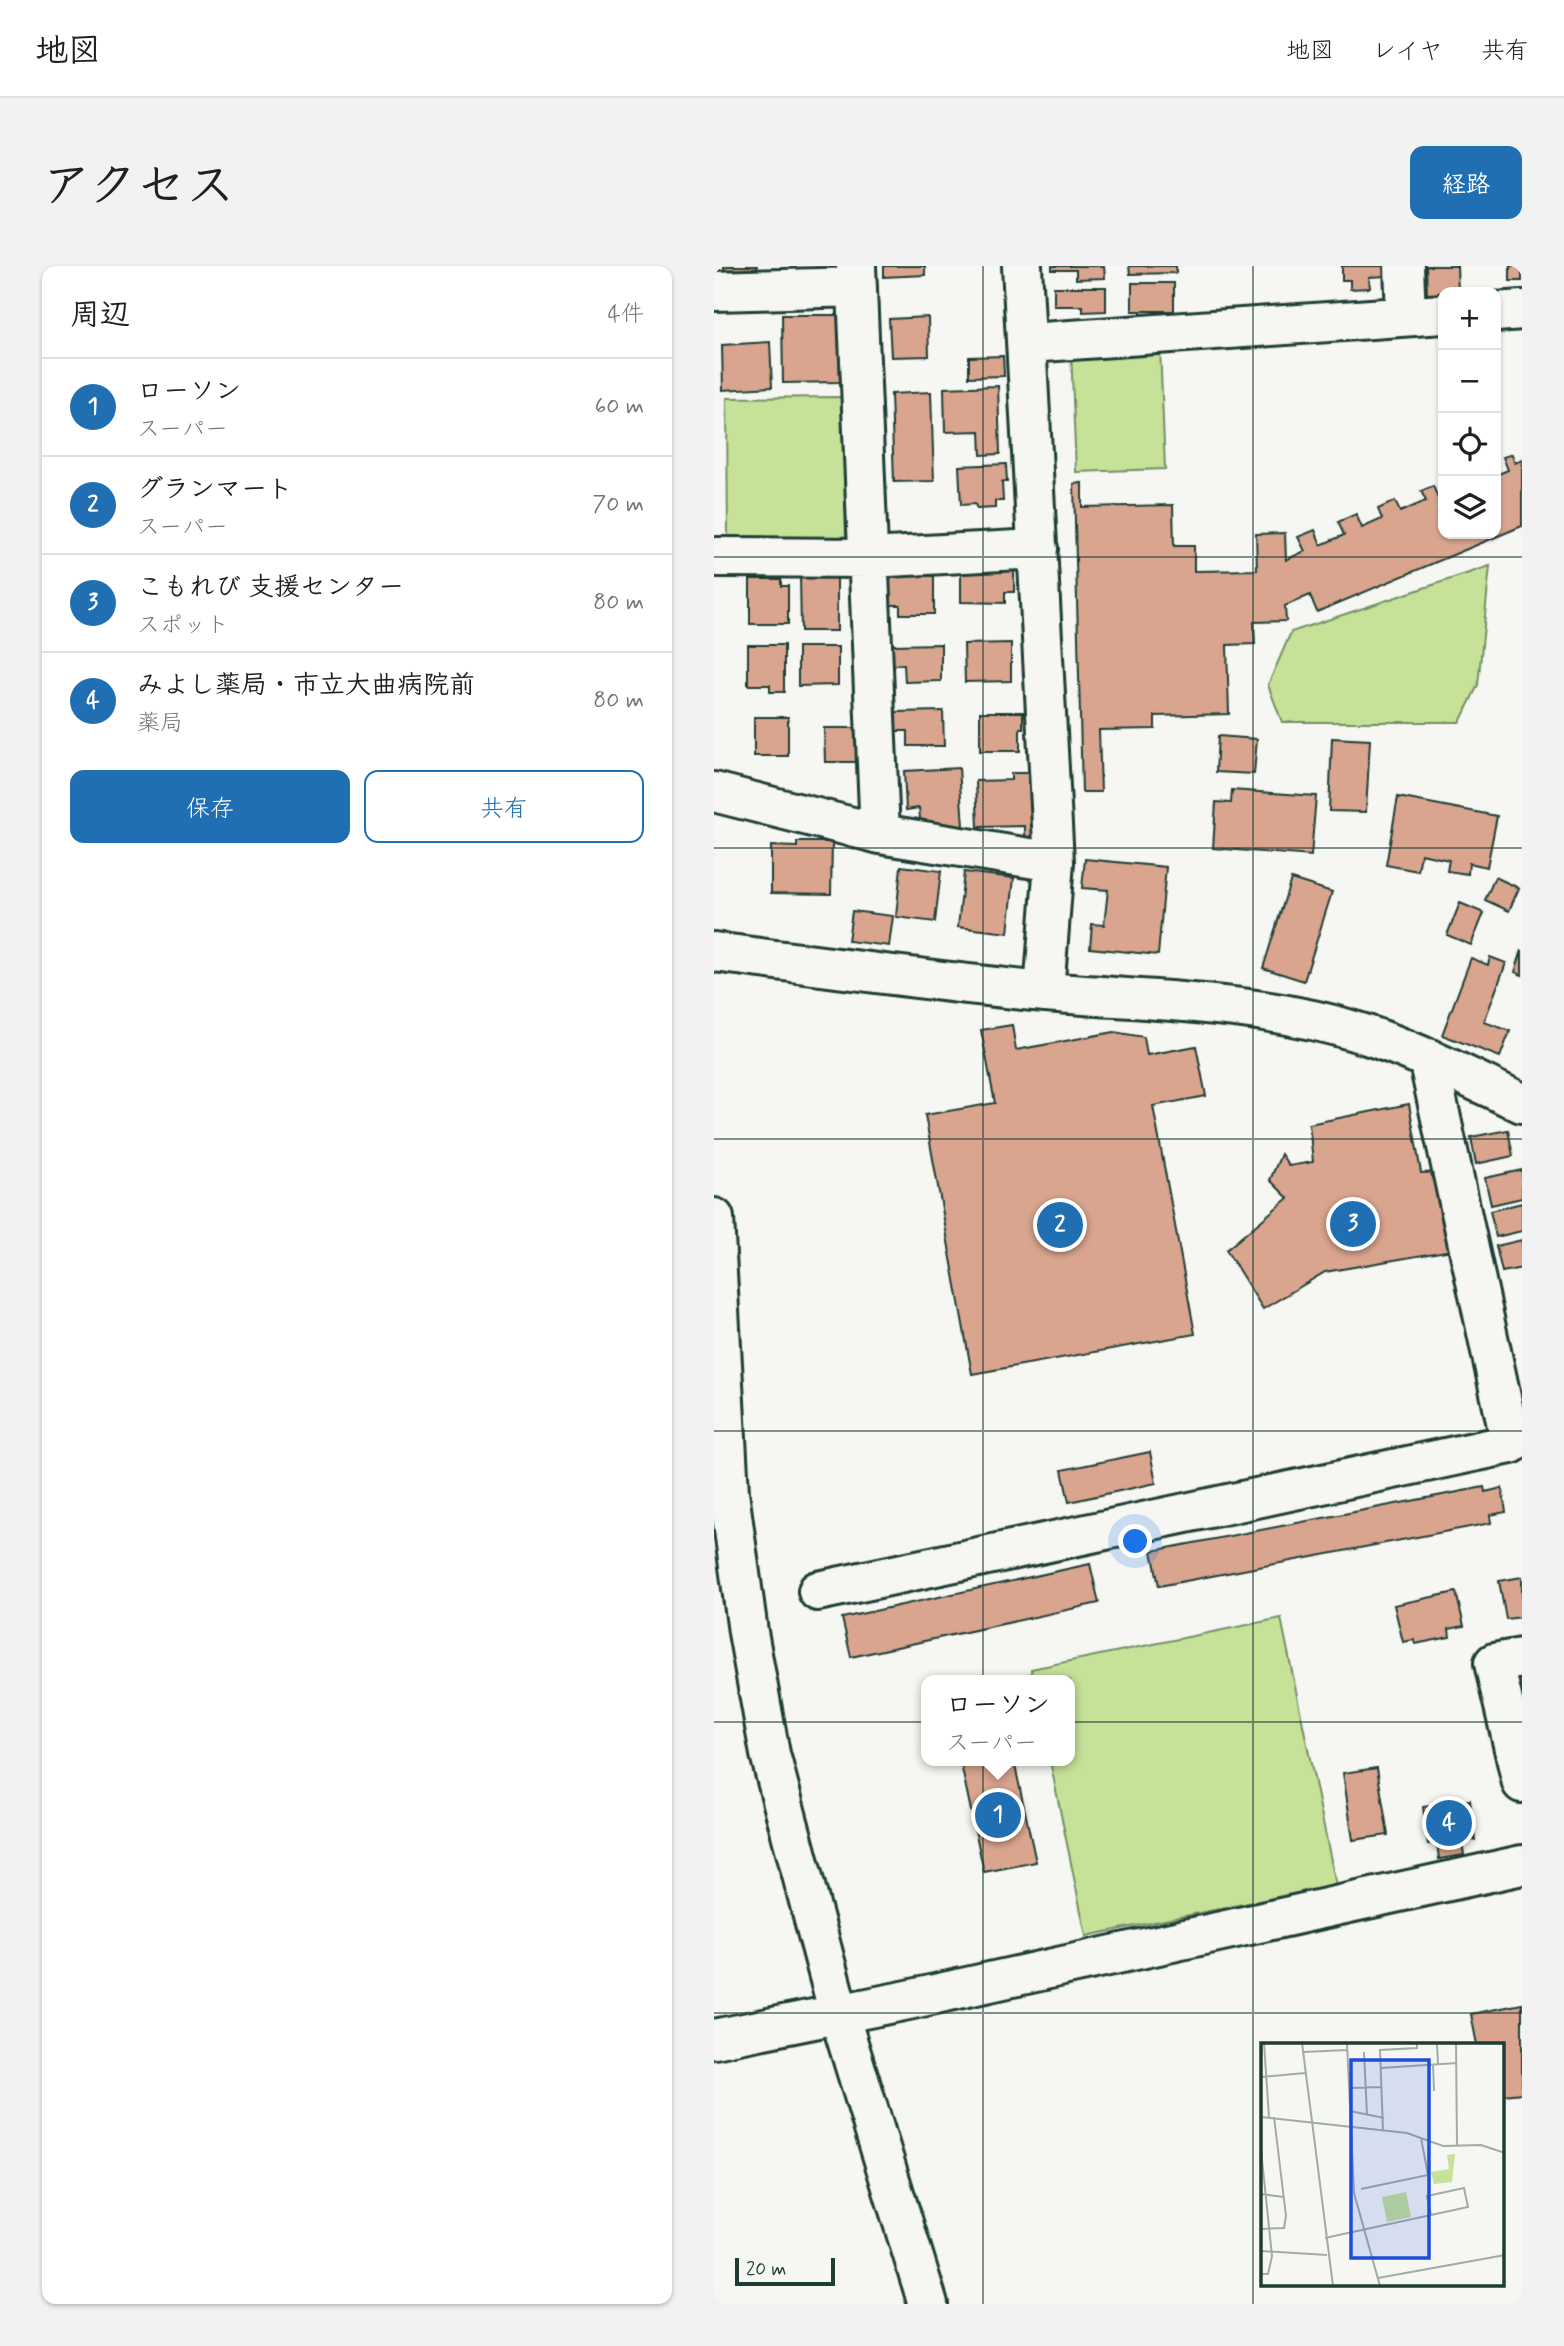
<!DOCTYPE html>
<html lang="ja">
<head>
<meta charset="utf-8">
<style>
	:root { --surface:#fff; --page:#f2f2f2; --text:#202124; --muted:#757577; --line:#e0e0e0; --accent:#1f6fb2 }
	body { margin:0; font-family:Mynerve,"Klee One",sans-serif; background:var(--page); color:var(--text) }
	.controls { position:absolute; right:21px; top:21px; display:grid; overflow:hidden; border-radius:14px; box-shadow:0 2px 5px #0004 }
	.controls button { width:63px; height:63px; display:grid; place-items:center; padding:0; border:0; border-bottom:2px solid var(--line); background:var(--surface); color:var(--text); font:35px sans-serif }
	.scale { position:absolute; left:21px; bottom:18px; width:100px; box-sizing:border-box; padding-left:7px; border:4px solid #1f3d34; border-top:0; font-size:19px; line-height:24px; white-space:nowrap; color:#1f3d34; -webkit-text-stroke:5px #f6f6f2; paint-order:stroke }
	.you { position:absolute; left:422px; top:1276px; width:24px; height:24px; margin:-18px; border:5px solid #fff; border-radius:50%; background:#1a73e8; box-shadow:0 0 0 10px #1a73e833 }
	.badge { display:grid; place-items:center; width:46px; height:46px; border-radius:50%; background:var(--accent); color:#fff; font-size:23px; font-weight:700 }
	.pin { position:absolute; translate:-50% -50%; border:4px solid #fff; box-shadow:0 2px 7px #0006 }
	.popup { position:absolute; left:207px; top:1409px; width:154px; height:91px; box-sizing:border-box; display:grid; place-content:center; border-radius:14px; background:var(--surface); filter:drop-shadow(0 2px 5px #0005); font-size:23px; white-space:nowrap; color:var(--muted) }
	.popup b { font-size:26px; color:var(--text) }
	.popup::after { content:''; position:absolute; left:50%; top:100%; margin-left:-14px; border:14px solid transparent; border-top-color:var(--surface) }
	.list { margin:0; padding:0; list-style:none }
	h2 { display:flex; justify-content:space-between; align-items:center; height:91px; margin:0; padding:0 28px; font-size:30px }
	h2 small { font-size:23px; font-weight:400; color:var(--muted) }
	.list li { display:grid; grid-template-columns:46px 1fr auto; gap:21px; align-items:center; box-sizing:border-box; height:98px; padding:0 28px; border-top:2px solid var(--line) }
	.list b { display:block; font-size:26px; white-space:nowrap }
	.list p { margin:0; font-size:23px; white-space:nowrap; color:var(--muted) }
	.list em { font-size:23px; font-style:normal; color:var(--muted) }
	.actions { display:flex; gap:14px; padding:21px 28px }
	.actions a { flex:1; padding:16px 0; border:2px solid var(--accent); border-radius:14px; text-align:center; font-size:24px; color:var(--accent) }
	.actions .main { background:var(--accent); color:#fff }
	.icon { flex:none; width:38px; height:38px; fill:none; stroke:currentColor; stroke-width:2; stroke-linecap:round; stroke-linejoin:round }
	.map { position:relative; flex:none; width:808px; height:2038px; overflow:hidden; border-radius:14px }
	header { display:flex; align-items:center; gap:42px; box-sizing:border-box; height:98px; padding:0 35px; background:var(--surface); border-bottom:2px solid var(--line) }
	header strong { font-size:33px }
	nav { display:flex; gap:38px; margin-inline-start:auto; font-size:24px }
	.intro { display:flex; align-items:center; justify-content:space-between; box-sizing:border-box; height:168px; padding:0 42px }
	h1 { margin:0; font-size:49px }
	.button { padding:18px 32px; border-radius:14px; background:var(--accent); color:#fff; font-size:24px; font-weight:700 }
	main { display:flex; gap:42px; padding:0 42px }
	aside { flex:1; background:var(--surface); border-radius:14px; box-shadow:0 2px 5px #0004 }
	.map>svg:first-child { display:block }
	.green { fill:#c6e198; stroke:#728f66; stroke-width:2 }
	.building { fill:#d9a58e; stroke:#1f3d34; stroke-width:2 }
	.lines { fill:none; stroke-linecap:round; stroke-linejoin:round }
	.minor-casing { stroke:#1f3d34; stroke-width:44 }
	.minor { stroke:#f6f6f2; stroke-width:38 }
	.grid { fill:none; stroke:#1f3d34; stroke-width:2; stroke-opacity:0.55 }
	.inset-road { fill:none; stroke:#a0aca6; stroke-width:2 }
	.view { fill:#1d4ed8; fill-opacity:0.15; stroke:#1d4ed8; stroke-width:3.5 }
	.inset-edge { fill:none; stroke:#1f3d34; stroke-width:3.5 }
</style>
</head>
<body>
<header>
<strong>地図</strong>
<nav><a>地図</a><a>レイヤ</a><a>共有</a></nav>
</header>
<div class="intro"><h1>アクセス</h1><a class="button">経路</a></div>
<main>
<aside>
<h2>周辺<small>4件</small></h2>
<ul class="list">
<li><span class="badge">1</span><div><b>ローソン</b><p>スーパー</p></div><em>60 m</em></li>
<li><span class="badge">2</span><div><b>グランマート</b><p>スーパー</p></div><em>70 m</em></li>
<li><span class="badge">3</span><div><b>こもれび 支援センター</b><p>スポット</p></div><em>80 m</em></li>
<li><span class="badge">4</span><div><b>みよし薬局・市立大曲病院前</b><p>薬局</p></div><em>80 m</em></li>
</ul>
<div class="actions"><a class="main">保存</a><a>共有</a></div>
</aside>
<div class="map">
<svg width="808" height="2038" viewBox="0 0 808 2038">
	<rect width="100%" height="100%" fill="#f6f6f2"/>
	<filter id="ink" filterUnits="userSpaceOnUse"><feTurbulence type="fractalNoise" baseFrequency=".0143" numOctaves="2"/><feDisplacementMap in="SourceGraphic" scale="14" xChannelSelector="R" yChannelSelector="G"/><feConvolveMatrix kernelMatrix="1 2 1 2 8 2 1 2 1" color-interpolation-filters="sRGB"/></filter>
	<g filter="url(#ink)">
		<path class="green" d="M446 81 451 203 362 206 357 84Z
			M130 131 132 280 14 281 13 132Z
			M776 300 764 419 746 456H568L554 419 577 366Z
			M567 1352 622 1619 372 1670 336 1495H356V1414H319L317 1403Z"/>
		<path class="building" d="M10 0H43V8L10 7Z
			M170 0H211V9L170 11Z
			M338 0H390L391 12 362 13V4H338Z
			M415 0H462V7L416 8Z
			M628 0H672V10L655 11 656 22 636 23V14H628Z
			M712 0H743L744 26 713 29Z
			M796 0H808V15H796Z
			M418 17H460V45H418Z
			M340 21H392V45L369 46V40H340Z
			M68 49H125L126 116 69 117Z
			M214 51 215 90 177 91 175 53Z
			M56 76 58 121 9 124 8 79Z
			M289 90 290 110 255 111V91Z
			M284 120 286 188 267 189 266 165 231 166 230 122Z
			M217 126 220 215 180 216 177 128Z
			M798 188 801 197 808 194V260L603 346 596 329 571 340 572 355 540 356 541 378 513 379 515 448 441 450V463L385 464 387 526H368L360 218 368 217V241L459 239 460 280H480V305L543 304 542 268 571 267 572 294 591 285 584 271 601 264 607 279 630 269 624 256 642 248 648 262 668 253 664 243 681 235 686 246 712 235 707 225 719 220 724 232 729 230V268H782V209L794 204 789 191Z
			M292 198 293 216H288L289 235H281V242L263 243 261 238 247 239 245 200Z
			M247 303H300V326H291V337L247 336Z
			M86 310H123V365H87Z
			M175 310H220V348H186V339H175Z
			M36 313H67V320H74V358H36Z
			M297 377V415L251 416 250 378Z
			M227 378V415L191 416 190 398 178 399V379Z
			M34 379H70V426H56V419H34Z
			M84 381H124V419L84 420Z
			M229 445 230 480H194V465H181V446Z
			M266 446H309V462H306V485H266Z
			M40 451H74V490H40Z
			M110 462H149V479H143V496H111Z
			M504 470 543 473 540 508 502 506Z
			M618 472 656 474 652 546 615 545Z
			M245 502 249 560 207 562 205 542 192 544 190 505Z
			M297 507H319L320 571H311V560L264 561 262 515 297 514Z
			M518 524 602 530 597 590 499 582 502 536 517 537Z
			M684 531 783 550 773 601 755 597 754 608 733 605 735 594 707 588 704 605 672 599Z
			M83 576H118L117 628 57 627V580L83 581Z
			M371 593 452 601 444 689 376 682 378 658 390 659 394 624 368 622Z
			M187 600 227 605 221 656 182 651Z
			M250 606 300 612 294 667 244 661Z
			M781 611 805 622 795 645 771 634Z
			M577 613 618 626 590 715 549 702Z
			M746 637 770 647 757 679 733 669Z
			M138 645 179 650 175 680 134 675Z
			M808 684V709L801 706Z
			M776 691 792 697 770 756 796 765 786 791 728 769 757 692 774 699Z
			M298 759 302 784 400 766 430 771 433 789 482 780 492 830 439 840 481 1068 258 1108 211 849 281 837 267 764Z
			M695 838 707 907 726 906 738 984 611 1006 549 1043 512 984 574 932 556 914 567 888 575 900 599 896 595 858Z
			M794 864 799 890 762 898 757 871Z
			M808 904V932L777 939 771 912Z
			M808 937V965L782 971 776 945Z
			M808 974V1002L788 1006 782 980Z
			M436 1186 442 1217 355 1236 348 1204Z
			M770 1221 771 1226 788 1222 792 1246 776 1249 777 1257 445 1320 438 1285Z
			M376 1298 385 1337 137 1391 128 1352Z
			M808 1311V1351L792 1353 785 1315Z
			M742 1326 750 1360 735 1363 736 1371 701 1378 700 1374 689 1376 680 1339Z
			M262 1495H300L322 1596 270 1606 247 1498Z
			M663 1502 674 1569 639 1574 629 1507Z
			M756 1534 761 1574 748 1576 750 1589 725 1593 723 1577 714 1578 709 1541Z
			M808 1738V1827L789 1829V1779H763L757 1748Z"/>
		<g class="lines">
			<g class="minor-casing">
				<path id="minor" d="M142 0 166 568
					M308 0 340 596 330 726
					M690 0 692 50
					M0 25 143 21
					M782 46 808 44
					M314 77 729 48
					M0 291 155 292 324 283
					M0 526 166 568 340 596
					M0 686C111 700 221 716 332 726 437 735 546 735 647 767 703 785 755 812 808 837
					M0 952 15 1227 34 1366 56 1488 125 1748 214 2038
					M104 1325 797 1178 714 792
					M808 1392 780 1397 808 1517
					M0 1773 194 1734 808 1599"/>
			</g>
			<use href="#minor" class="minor"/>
		</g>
	</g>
	<path class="grid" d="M269 0V2038M539 0V2038M0 291H808M0 582H808M0 873H808M0 1165H808M0 1456H808M0 1747H808"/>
	<g transform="translate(547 1777)">
		<rect width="243" height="243" fill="#f6f6f2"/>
		<path d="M194 111 191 139 173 141 170 129 188 126 186 112ZM145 149 150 174 126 179 121 154Z" fill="#c6e198"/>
		<path class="inset-road" d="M3 0 8 74M41 0 72 243M86 0 93 150 119 243M176 0 177 21M195 0 196 103M42 9 87 7M103 9 106 72M172 21 173 48M120 25 196 20M0 34 44 30M88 45 121 44M89 68 123 75M0 74 146 90 182 103 220 102 244 110M122 88 119 7 156 5V0M0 107 11 213 7 231H0M100 146 167 132 160 95M0 151 23 154M0 186 23 185 25 173 13 74M64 195 170 172 166 153 203 145 207 164 170 172M0 208 66 212M117 235 244 212"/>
		<path class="view" d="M90 17H168V215H90Z"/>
		<rect width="243" height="243" class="inset-edge"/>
	</g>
</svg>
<div class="controls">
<button>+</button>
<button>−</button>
<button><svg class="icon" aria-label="locate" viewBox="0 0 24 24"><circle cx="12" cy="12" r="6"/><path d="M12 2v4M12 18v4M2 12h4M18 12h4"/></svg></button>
<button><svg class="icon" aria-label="layers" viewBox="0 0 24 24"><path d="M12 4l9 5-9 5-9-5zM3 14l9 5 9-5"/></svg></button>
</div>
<div class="scale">20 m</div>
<div class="you"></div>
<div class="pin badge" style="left:284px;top:1549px">1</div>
<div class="popup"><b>ローソン</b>スーパー</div>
<div class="pin badge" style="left:346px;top:959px">2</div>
<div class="pin badge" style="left:639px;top:958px">3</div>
<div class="pin badge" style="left:735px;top:1557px">4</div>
</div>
</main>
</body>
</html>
